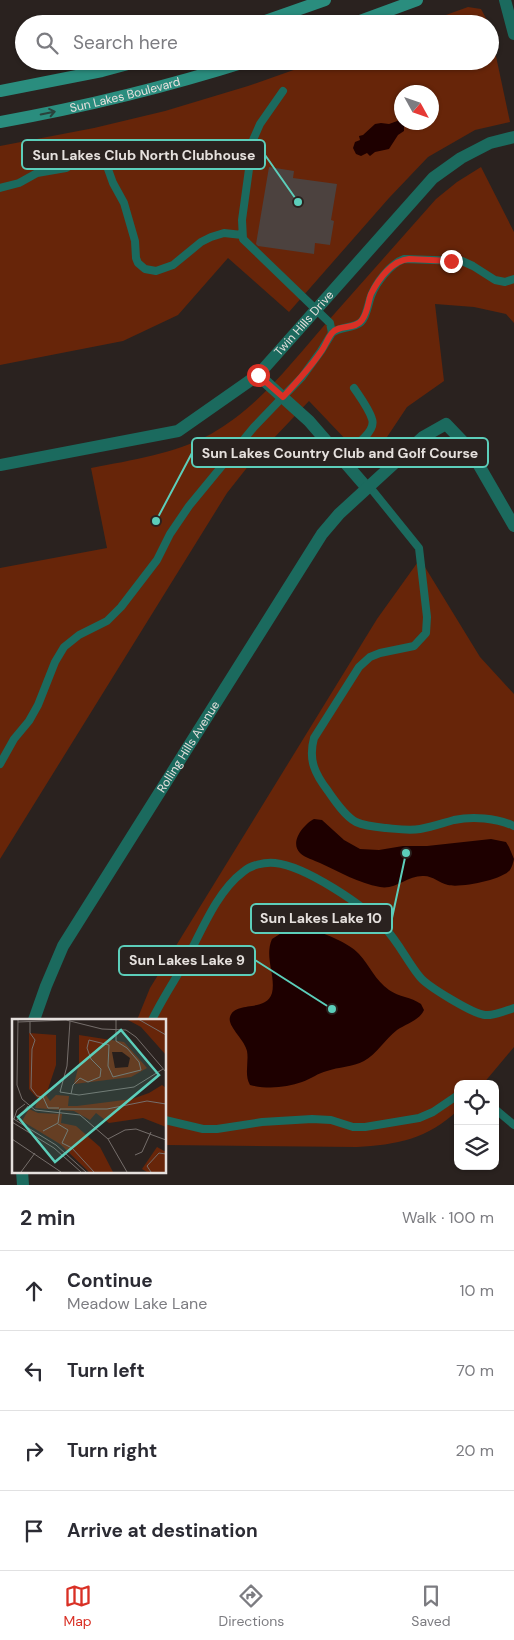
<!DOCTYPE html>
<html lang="en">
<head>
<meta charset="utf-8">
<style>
	:root { --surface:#fff; --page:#f2f2f3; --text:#2b2b33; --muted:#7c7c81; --line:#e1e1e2; --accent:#d93025 }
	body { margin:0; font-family:"DM Sans",sans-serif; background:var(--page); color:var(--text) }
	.controls { position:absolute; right:15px; bottom:15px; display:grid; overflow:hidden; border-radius:10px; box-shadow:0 1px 4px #0004 }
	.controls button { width:45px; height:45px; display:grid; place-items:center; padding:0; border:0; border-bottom:1px solid var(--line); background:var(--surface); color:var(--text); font:25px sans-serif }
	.compass { position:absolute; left:394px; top:85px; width:45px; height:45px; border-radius:50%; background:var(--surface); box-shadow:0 1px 4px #0004; rotate:130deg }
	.stop { position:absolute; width:15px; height:15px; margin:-11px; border:4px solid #d93025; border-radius:50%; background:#fff }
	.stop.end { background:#d93025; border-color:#fff; box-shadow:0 1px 5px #0008 }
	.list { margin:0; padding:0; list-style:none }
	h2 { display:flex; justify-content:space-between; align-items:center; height:65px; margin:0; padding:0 20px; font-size:21px }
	h2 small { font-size:16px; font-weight:400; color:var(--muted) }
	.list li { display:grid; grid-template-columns:32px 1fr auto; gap:15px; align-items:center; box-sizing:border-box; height:80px; padding:0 20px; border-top:1px solid var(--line) }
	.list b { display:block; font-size:19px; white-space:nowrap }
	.list p { margin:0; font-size:16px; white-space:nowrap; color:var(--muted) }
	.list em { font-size:16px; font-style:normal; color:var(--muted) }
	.icon { flex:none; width:28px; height:28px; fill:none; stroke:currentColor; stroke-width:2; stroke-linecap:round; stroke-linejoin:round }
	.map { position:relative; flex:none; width:514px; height:1185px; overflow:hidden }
	.search { position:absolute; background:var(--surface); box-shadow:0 1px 4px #0004; left:15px; right:15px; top:15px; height:55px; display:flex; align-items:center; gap:12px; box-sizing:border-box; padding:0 18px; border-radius:28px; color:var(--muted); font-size:19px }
	.sheet { height:385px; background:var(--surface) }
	nav { display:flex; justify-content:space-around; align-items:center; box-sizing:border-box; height:70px; border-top:1px solid var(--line); background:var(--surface); font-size:14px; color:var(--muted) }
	nav a { display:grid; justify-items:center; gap:2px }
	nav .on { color:var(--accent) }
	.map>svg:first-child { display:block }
	.green { fill:#672509; fill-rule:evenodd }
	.water { fill:#1e0000 }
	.building { fill:#4c423f }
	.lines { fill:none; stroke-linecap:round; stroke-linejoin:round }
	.lane { stroke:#1b6a5e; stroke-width:8 }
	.street { stroke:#1b6a5e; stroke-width:12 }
	.secondary { stroke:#2a8d7e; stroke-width:12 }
	.oneway { stroke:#2a423c }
	.route { stroke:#d93025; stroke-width:6 }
	.labels { text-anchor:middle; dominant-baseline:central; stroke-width:4; stroke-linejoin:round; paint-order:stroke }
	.street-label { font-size:12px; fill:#e5e0dd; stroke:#2a221f }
	.inset-road { fill:none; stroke:#756e6b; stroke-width:1 }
	.view { fill:#5cceba; fill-opacity:0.15; stroke:#5cceba; stroke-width:2.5 }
	.inset-edge { fill:none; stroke:#e5e0dd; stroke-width:2.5 }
	.leader { fill:none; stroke:#5cceba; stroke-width:2 }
	.callout-dot { fill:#5cceba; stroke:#2a221f; stroke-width:2 }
	.callout { fill:#2a221f; stroke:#5cceba; stroke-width:2 }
	.callout-label { font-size:14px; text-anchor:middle; font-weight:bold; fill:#e5e0dd }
</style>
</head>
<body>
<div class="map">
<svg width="514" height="1185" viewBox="0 0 514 1185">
	<rect width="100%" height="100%" fill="#2a221f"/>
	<path class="green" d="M468 7 481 9 489 24H421Z
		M490 28 510 122 475 130 428 157 389 198 289 312 228 258 178 315 123 341 0 365V146L94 128 165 111 248 86 319 61H490ZM402 92H432V122H402Z
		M481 167 514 232V323L506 314 474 307 435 304 444 381 407 407 369 464 309 401 253 460 227 493 0 859V568L107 548 91 468C132 460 174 454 211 434 259 407 292 362 328 321 364 280 400 240 436 199L457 182Z
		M420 559 480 657 514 694V1047L483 1084H458V1110C428 1139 396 1145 357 1147L165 1145V1020H137L150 988 377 619Z"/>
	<path class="water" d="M400 120 404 123V131L398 135 389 149 375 152 370 156 367 153 361 156 356 154 353 148 355 142 360 140 359 136 363 135 375 124 381 123 389 124Z
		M314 819 322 820 344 840 360 849 379 850 403 846H427L491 839 506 842 509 847 514 859C513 863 512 867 510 870 502 880 460 888 448 885 439 883 433 876 424 876 408 875 396 890 380 887 358 883 340 872 320 863 314 860 305 858 300 853 289 842 304 824 314 819Z
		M307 929C321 931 349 943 359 954 370 966 375 980 389 990 399 997 411 997 421 1004L424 1010C420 1020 406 1024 397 1030 385 1039 377 1054 364 1061 353 1067 338 1067 327 1071 318 1073 311 1079 302 1082 286 1088 266 1089 250 1085 244 1075 249 1062 247 1051 245 1040 227 1026 230 1017 235 1000 266 1013 272 993 276 976 264 957 272 939L283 932Z"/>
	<path class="building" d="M269 167 294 171 293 178 337 184 331 220 334 221 330 245 315 243 314 254 258 246 256 244Z"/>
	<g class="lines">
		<path class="lane" d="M0 188 19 183 37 173 66 168 90 153H98L104 158 113 183 124 203 135 241 136 258 138 263 145 269 156 271 173 265 201 242 211 237 224 233 242 235
			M332 333C340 326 353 329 361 322 367 316 368 304 371 296 376 283 390 264 404 259L462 261 473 266 495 280 505 282 514 279
			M340 456C350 449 377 433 372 419 369 409 360 397 354 388
			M369 486 419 548 427 617 426 633 414 646 380 653 370 657 359 667 314 738C308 760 315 774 328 791 335 801 345 816 356 822 365 826 376 827 386 828 397 829 409 831 420 829 432 827 443 823 454 820 473 816 496 818 514 826
			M0 764 14 739 29 721 38 705 55 662 64 647 79 635 107 621 121 607 157 560 170 534 189 506 254 427 302 377 321 351 332 333 330 323 243 239 242 220 253 140 260 124 283 91
			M152 1020C161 1001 173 983 184 964 200 935 216 892 243 872 251 865 264 862 275 863 305 866 364 905 385 928 399 943 407 961 420 977 427 986 473 1014 485 1015 495 1016 505 1011 514 1008
			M495 1109 514 1125
			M165 1120 203 1129H217L262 1122 312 1119 331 1120 353 1127H365L419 1118 433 1112 458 1095"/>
		<g class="street">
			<path d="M505 0 514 34"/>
			<path d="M258 375 309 421 367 488"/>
			<path id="s1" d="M0 465 178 431 258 375 433 178 461 158 490 143 514 137"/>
			<path id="s2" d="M34 1020 46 986 63 946 322 534 339 514 423 437 446 424 469 448 514 526"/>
			<path d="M22 1171 23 1185"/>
		</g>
		<g class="secondary">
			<path d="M257 24 325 0"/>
			<path d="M352 24 417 0"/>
			<path d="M0 91 102 71 139 61"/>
			<path id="s3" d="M0 122C84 107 166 87 248 61"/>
		</g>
	</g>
	<defs><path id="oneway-shaft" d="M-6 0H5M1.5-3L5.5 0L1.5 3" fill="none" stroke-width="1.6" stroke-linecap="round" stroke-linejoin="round" transform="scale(1.25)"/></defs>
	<use class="oneway" href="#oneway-shaft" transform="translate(48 113) rotate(-12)"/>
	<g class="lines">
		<path class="route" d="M258 375 283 397C296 383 309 369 320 353 325 347 327 339 332 333 339 324 355 330 362 320 368 312 368 302 371 294 378 280 392 260 409 259L451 261"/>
	</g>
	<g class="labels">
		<g class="street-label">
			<text stroke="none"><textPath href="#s3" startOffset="128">Sun Lakes Boulevard</textPath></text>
			<text stroke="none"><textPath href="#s1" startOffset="348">Twin Hills Drive</textPath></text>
			<text stroke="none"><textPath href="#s2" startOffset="315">Rolling Hills Avenue</textPath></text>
		</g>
	</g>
	<g transform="translate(12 1019)">
		<rect width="154" height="154" fill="#2a221f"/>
		<path d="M114 0H154V36L129 8ZM17 14 44 16V46L34 76 38 82 44 76 57 77 56 87H65L120 80 137 74 150 66 154 69V108L131 99 97 104 84 94 78 101 62 92 23 89 26 80 17 70ZM67 16 112 23 135 49 119 58 62 65 67 45ZM17 90 26 94 50 95 49 104 64 107 88 128 101 153H77L48 125 10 102ZM145 128 154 133V153H135L130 150Z" fill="#672509"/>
		<path d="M100 33H110L118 39 116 48 103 49Z" fill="#1e0000"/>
		<path class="inset-road" d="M6 0 5 66 10 80 23 91 68 96 96 120 115 153M126 0 154 16M58 2 55 47 48 73 67 76 122 68 151 50M6 3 54 1 90 10 114 11 124 18 154 53M18 3V14L23 21 20 30 19 69 25 77 31 78 36 89H47M59 75 61 66 68 59 76 63 88 58 89 50 79 40 75 29 77 21 97 26 96 47 101 58 129 51 127 43 115 29 104 22V0M0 99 44 126 74 153M2 100 5 91 13 85M5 101 16 87M0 103 42 129 69 153M46 105 56 111 50 124 60 129 82 153M31 112 46 104 48 90H95L135 82 154 85M0 120 49 153M96 120 113 111 124 110 154 121M123 136 130 133 139 113M9 153 23 134M139 153 135 147 147 134 154 135"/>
		<path class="view" d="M109 11 147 56 43 143 6 98Z"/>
		<rect width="154" height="154" class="inset-edge"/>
	</g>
	<path class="leader" d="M298 202L265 155M156 521L192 453M406 853L392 918M332 1009L255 960"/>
	<g class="callout-dot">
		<circle cx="298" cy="202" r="5"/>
		<circle cx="156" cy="521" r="5"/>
		<circle cx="406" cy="853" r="5"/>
		<circle cx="332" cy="1009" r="5"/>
	</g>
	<g class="callout">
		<rect x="22" y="140" width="243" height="29" rx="5"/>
		<rect x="192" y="438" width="296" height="29" rx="5"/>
		<rect x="251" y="904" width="141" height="29" rx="5"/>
		<rect x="119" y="946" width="136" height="29" rx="5"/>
	</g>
	<g class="callout-label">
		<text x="144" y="160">Sun Lakes Club North Clubhouse</text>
		<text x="340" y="458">Sun Lakes Country Club and Golf Course</text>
		<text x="321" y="923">Sun Lakes Lake 10</text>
		<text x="187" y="965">Sun Lakes Lake 9</text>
	</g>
</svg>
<div class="controls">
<button><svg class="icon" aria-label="locate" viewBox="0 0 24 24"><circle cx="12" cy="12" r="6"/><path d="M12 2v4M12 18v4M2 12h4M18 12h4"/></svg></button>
<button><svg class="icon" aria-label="layers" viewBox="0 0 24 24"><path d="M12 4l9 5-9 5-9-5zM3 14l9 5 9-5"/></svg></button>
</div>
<svg class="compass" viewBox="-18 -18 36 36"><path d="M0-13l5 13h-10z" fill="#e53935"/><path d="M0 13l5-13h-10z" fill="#7c7c81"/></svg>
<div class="stop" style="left:258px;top:375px"></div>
<div class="stop end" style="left:451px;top:261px"></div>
<div class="search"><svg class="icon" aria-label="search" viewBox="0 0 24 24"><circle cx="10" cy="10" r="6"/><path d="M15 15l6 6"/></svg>Search here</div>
</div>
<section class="sheet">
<h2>2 min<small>Walk · 100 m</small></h2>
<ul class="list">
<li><svg class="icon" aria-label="ahead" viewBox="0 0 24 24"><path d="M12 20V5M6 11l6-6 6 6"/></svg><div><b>Continue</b><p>Meadow Lake Lane</p></div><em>10 m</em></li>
<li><svg class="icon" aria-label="left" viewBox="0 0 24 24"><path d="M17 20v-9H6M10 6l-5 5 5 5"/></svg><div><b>Turn left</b></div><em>70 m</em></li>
<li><svg class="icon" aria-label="right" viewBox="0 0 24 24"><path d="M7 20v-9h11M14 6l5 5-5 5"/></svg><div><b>Turn right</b></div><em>20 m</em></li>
<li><svg class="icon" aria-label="arrive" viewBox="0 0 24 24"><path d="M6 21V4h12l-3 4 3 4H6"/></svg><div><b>Arrive at destination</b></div></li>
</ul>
</section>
<nav>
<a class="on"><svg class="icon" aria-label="map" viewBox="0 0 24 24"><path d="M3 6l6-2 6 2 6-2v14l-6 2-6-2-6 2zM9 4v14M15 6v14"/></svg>Map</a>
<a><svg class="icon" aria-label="directions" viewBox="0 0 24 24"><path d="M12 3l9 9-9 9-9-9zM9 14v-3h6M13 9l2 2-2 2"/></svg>Directions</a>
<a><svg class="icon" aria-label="saved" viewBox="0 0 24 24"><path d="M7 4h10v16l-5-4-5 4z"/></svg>Saved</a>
</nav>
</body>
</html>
